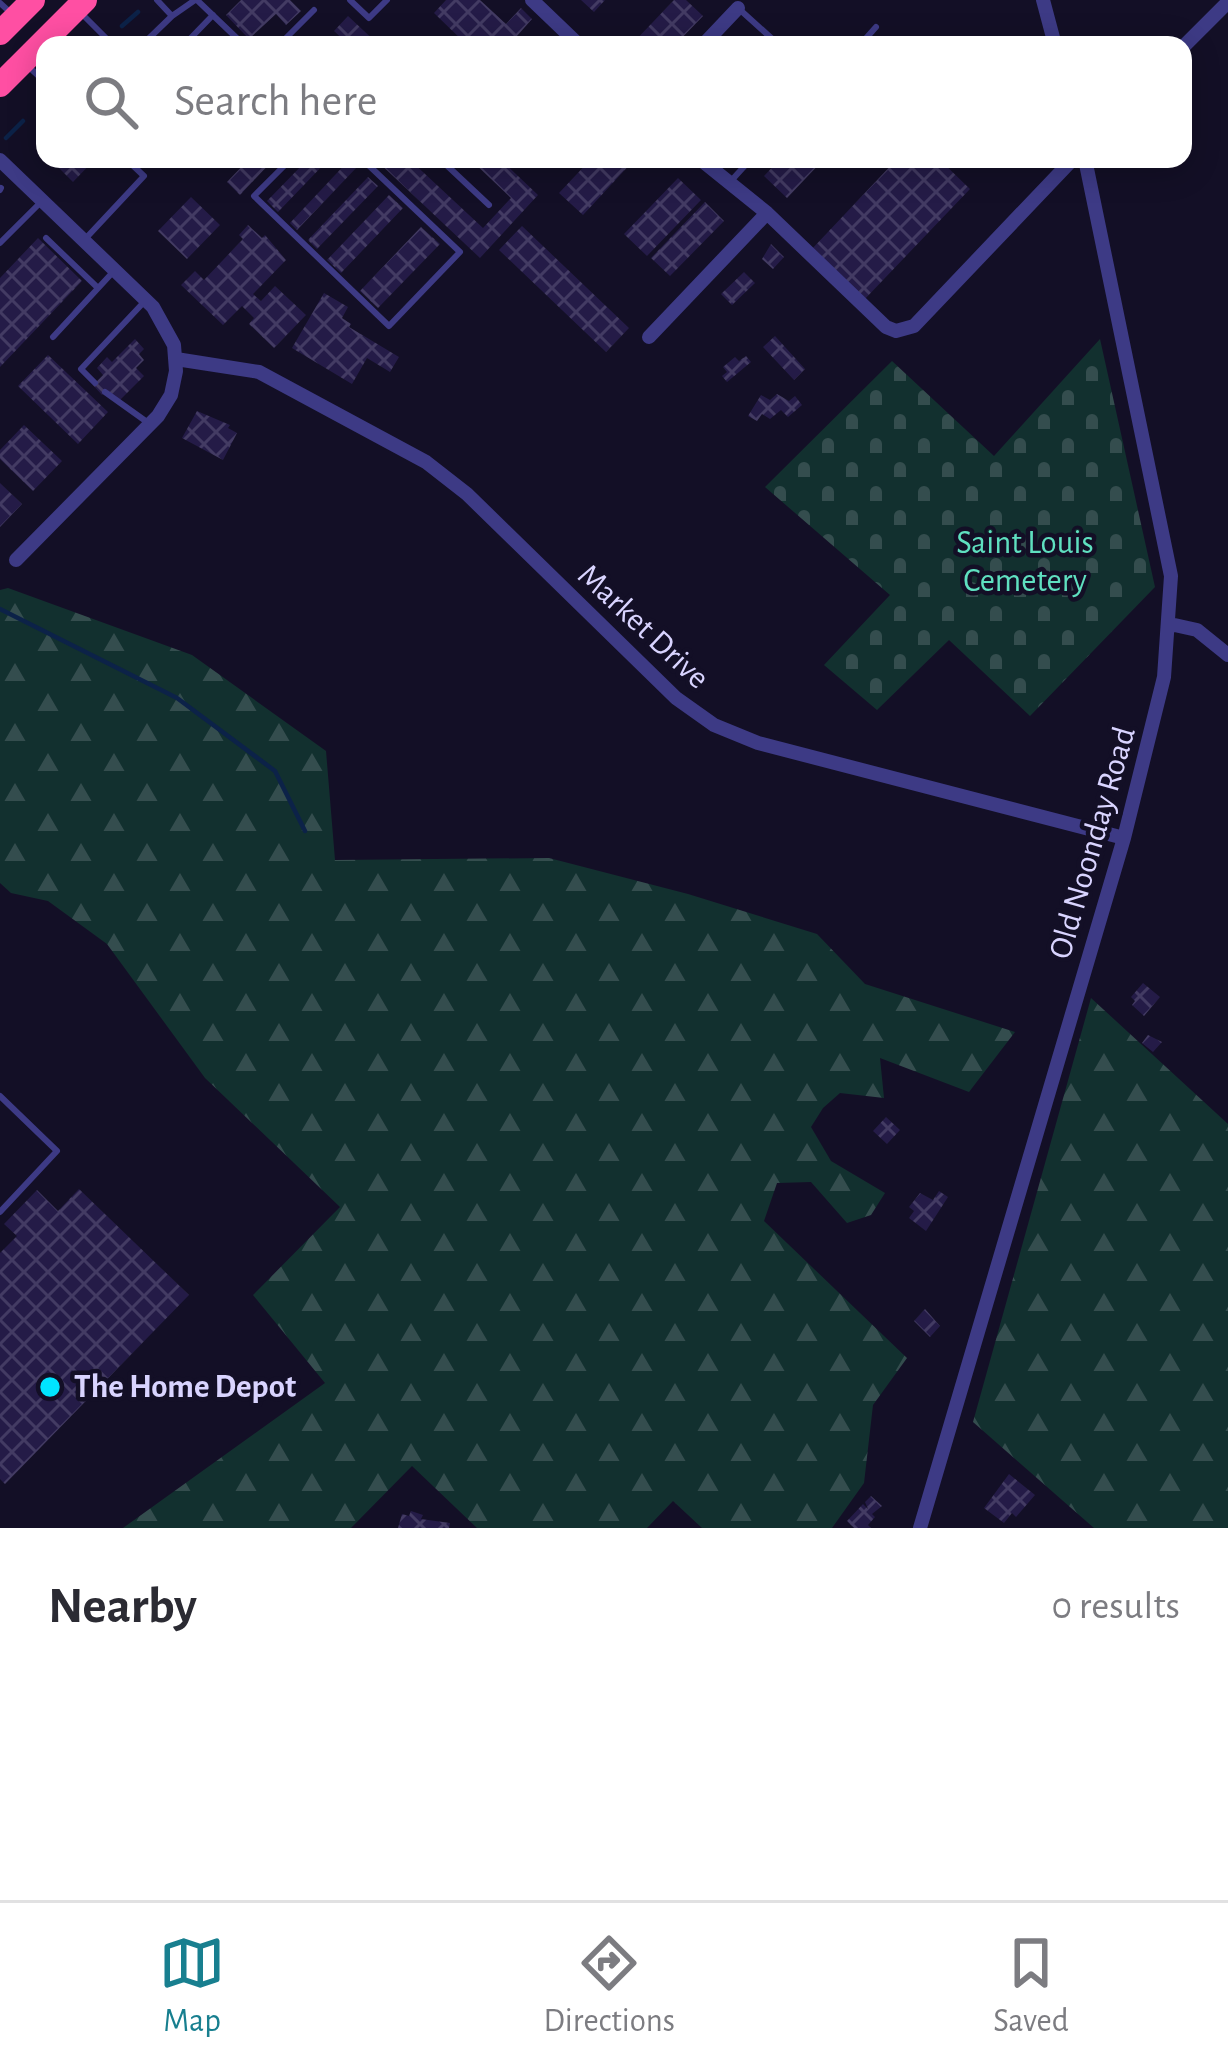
<!DOCTYPE html>
<html lang="en">
<head>
<meta charset="utf-8">
<style>
	:root { --surface:#fff; --page:#f7f7f7; --text:#2b2b33; --muted:#7c7c81; --line:#e1e1e2; --accent:#187f8f }
	body { margin:0; font-family:"Alegreya Sans",sans-serif; background:var(--page); color:var(--text) }
	.list { margin:0; padding:0; list-style:none }
	h2 { display:flex; justify-content:space-between; align-items:center; height:156px; margin:0; padding:0 48px; font-size:51px }
	h2 small { font-size:39px; font-weight:400; color:var(--muted) }
	.icon { flex:none; width:66px; height:66px; fill:none; stroke:currentColor; stroke-width:2; stroke-linecap:round; stroke-linejoin:round }
	.map { position:relative; flex:none; width:1228px; height:1528px; overflow:hidden }
	.search { position:absolute; background:var(--surface); box-shadow:0 6px 30px #0003; left:36px; right:36px; top:36px; height:132px; display:flex; align-items:center; gap:30px; box-sizing:border-box; padding:0 42px; border-radius:24px; color:var(--muted); font-size:45px }
	.sheet { height:372px; background:var(--surface) }
	nav { display:flex; justify-content:space-around; align-items:center; box-sizing:border-box; height:168px; border-top:3px solid var(--line); background:var(--surface); font-size:33px; color:var(--muted) }
	nav a { display:grid; justify-items:center; gap:6px }
	nav .on { color:var(--accent) }
	.map>svg:first-child { display:block }
	.forest { fill:url(#forest-firs) }
	.cemetery { fill:url(#cemetery-stones) }
	.lines { fill:none; stroke-linecap:round; stroke-linejoin:round }
	.stream { stroke:#0c2248; stroke-width:4.5 }
	.building { fill:url(#building-cross-hatch) }
	.lane { stroke:#3d3a85; stroke-width:6 }
	.street { stroke:#3d3a85; stroke-width:14 }
	.highway { stroke:#ff4fa3; stroke-width:24 }
	.poi-dot { fill:#00e5ff; stroke:#130f26; stroke-width:4.5 }
	.labels { text-anchor:middle; dominant-baseline:central; stroke-width:9; stroke-linejoin:round; paint-order:stroke }
	.park-label { font-size:33px; fill:#5fe0c0; stroke:#130f26 }
	.street-label { font-size:33px; fill:#d9d4ff; stroke:#130f26 }
	.poi-label { font-size:33px; font-weight:bold; fill:#d9d4ff; stroke:#130f26; text-anchor:start }
</style>
</head>
<body>
<div class="map">
<svg width="1228" height="1528" viewBox="0 0 1228 1528">
	<defs>
		<pattern id="forest-firs" width="22" height="20" patternUnits="userSpaceOnUse" patternTransform="scale(3)"><rect width="22" height="20" fill="#12302f"/><path d="M5 1l3.5 6h-7zM16 11l3.5 6h-7z" fill="#344d4e"/></pattern>
		<pattern id="cemetery-stones" width="16" height="16" patternUnits="userSpaceOnUse" patternTransform="scale(3)"><rect width="16" height="16" fill="#12302f"/><path d="M2 7V4a2 2 0 0 1 4 0v3zM10 15v-3a2 2 0 0 1 4 0v3z" fill="#344d4e"/></pattern>
		<pattern id="building-cross-hatch" width="8" height="8" patternUnits="userSpaceOnUse" patternTransform="scale(3)"><rect width="8" height="8" fill="#241b47"/><path d="M0 0l8 8M0 8l8-8" fill="none" stroke="#433b63"/></pattern>
	</defs>
	<rect width="100%" height="100%" fill="#130f26"/>
	<path class="forest" d="M8 588 192 655 326 751 335 860 549 858 688 894 817 934 865 984 1015 1032 969 1092 880 1058 884 1098 840 1093 823 1108 811 1127 831 1161 885 1193 871 1215 847 1223 811 1182 777 1183 764 1221 907 1358 873 1405 864 1483 832 1528H702L673 1501 647 1528H477L412 1466 351 1528H123L325 1383 253 1295 340 1207 205 1078 107 944 48 901 11 893 0 883V590Z
		M1091 998 1228 1124V1528H1094L973 1422Z"/>
	<path class="cemetery" d="M1100 339 1155 587 1030 716 949 640 877 710 824 665 890 595 765 487 892 361 994 456Z"/>
	<g class="lines">
		<path class="stream" d="M122 26 138 12
			M6 138 23 121
			M0 609 177 698 275 771 305 831"/>
	</g>
	<path class="building" d="M241 0H290L301 11 286 25 276 14 249 39 226 15Z
		M446 0H480L506 24 521 8 532 19 509 45H467L434 13Z
		M581 0H605L594 12Z
		M674 0H686L703 16 675 45H631Z
		M348 16 379 45H349L334 31Z
		M65 159H95L73 182 58 167Z
		M249 159H274L240 195 227 182Z
		M308 159H329L278 212 267 201Z
		M350 159 358 166 297 230 290 223Z
		M375 159H409L483 228 511 198 470 159H500L538 195 480 258Z
		M591 159H635L583 215 559 193Z
		M780 159H824L787 198 764 176Z
		M897 159H939L970 189 863 301 810 251Z
		M368 177 378 186 317 249 308 240Z
		M678 178 701 200 647 256 624 234Z
		M389 195 403 208 341 273 327 260Z
		M191 197 220 225 187 259 158 231Z
		M705 202 724 221 670 276 651 258Z
		M248 225 262 238 265 235 286 260 253 294 261 301 275 286 306 315 274 348 249 324 254 318 242 306 223 325 181 285 195 271 204 280 243 239 239 235Z
		M522 226 629 328 606 352 499 250Z
		M421 227 440 244 378 308 360 291Z
		M38 238 82 281 0 367V278Z
		M771 244 784 257 773 269 762 259Z
		M744 272 755 283 732 305 721 294Z
		M324 293 348 307 342 318 351 324 349 327 399 357 390 372 367 358 352 384 292 348Z
		M775 336 805 369 794 380 763 347Z
		M135 339 144 349 139 354 144 360 136 368 144 376 118 402 107 390 102 395 93 385 103 375 97 368 107 357 112 362Z
		M48 355 108 412 78 444 18 386Z
		M746 356 751 362 727 382 722 376 727 372 723 367 735 357 739 361Z
		M777 394 789 401 795 396 802 405 788 417 781 410 770 419 762 414 757 421 748 416 761 395 770 400Z
		M197 411 230 425 228 428 237 433 223 460 182 438Z
		M24 425 62 461 33 491 0 459V450Z
		M0 483 22 504 0 527Z
		M1143 983 1160 997 1144 1016 1132 1005 1135 1001 1131 997Z
		M1148 1035 1162 1042 1153 1052 1142 1043Z
		M886 1117 900 1130 887 1144 873 1131Z
		M79 1189 189 1295 5 1484 0 1479V1253L17 1236 4 1224 37 1190 58 1211Z
		M939 1191 948 1197 926 1231 909 1218 914 1211 909 1207 920 1193 933 1200Z
		M925 1309 940 1326 930 1337 914 1321Z
		M1009 1474 1035 1495 1016 1517 1012 1513 1004 1523 984 1508Z
		M871 1496 882 1506 872 1514 875 1517 868 1525 871 1528H854L847 1521 863 1504 868 1509 865 1502Z
		M411 1511 423 1515 421 1519 450 1523 449 1528H398L402 1514 409 1516Z"/>
	<g class="lines">
		<path class="lane" d="M157 0 172 16 195 0
			M197 0 244 45
			M350 0 369 18 387 0
			M0 3 13 15
			M738 8 779 45
			M82 14 113 45
			M142 45 172 16
			M184 45 213 15
			M279 45 314 10
			M860 45 876 27
			M30 68 45 82
			M291 159 254 196 389 326 460 252 362 159
			M440 159 489 205
			M730 182 751 159
			M0 190 1 188
			M87 237 144 176 126 159
			M46 238 98 288
			M0 243 40 203
			M53 337 113 272
			M95 383 81 369 144 302
			M105 392 147 422
			M0 1096 57 1151 0 1212"/>
		<path class="street" d="M532 0 579 45
			M1043 0 1055 45
			M703 45 738 8
			M1183 47 1228 2
			M700 159 767 213 886 327 896 331 914 326 1073 159
			M0 160 153 307 174 345 176 371 171 395 158 416 16 560
			M649 337 767 213
			M176 359 259 372 426 462 467 494 676 698 714 725 758 743 1124 838
			M1170 624 1197 630 1228 655
			M920 1528 1124 838 1164 677 1171 576 1085 159"/>
		<path class="highway" d="M0 33 33 0
			M0 85 85 0"/>
	</g>
	<circle class="poi-dot" cx="50" cy="1387" r="12"/>
	<g class="labels">
		<g class="park-label">
			<text x="1025" y="543">Saint Louis<tspan x="1025" dy="38">Cemetery</tspan></text>
		</g>
		<g class="street-label">
			<text transform="translate(643 627) rotate(43)">Market Drive</text>
			<text transform="translate(1093 843) rotate(-74)">Old Noonday Road</text>
		</g>
		<g class="poi-label">
			<text x="74" y="1387">The Home Depot</text>
		</g>
	</g>
</svg>
<div class="search"><svg class="icon" aria-label="search" viewBox="0 0 24 24"><circle cx="10" cy="10" r="6"/><path d="M15 15l6 6"/></svg>Search here</div>
</div>
<section class="sheet">
<h2>Nearby<small>0 results</small></h2>
<ul class="list">
</ul>
</section>
<nav>
<a class="on"><svg class="icon" aria-label="map" viewBox="0 0 24 24"><path d="M3 6l6-2 6 2 6-2v14l-6 2-6-2-6 2zM9 4v14M15 6v14"/></svg>Map</a>
<a><svg class="icon" aria-label="directions" viewBox="0 0 24 24"><path d="M12 3l9 9-9 9-9-9zM9 14v-3h6M13 9l2 2-2 2"/></svg>Directions</a>
<a><svg class="icon" aria-label="saved" viewBox="0 0 24 24"><path d="M7 4h10v16l-5-4-5 4z"/></svg>Saved</a>
</nav>
</body>
</html>
